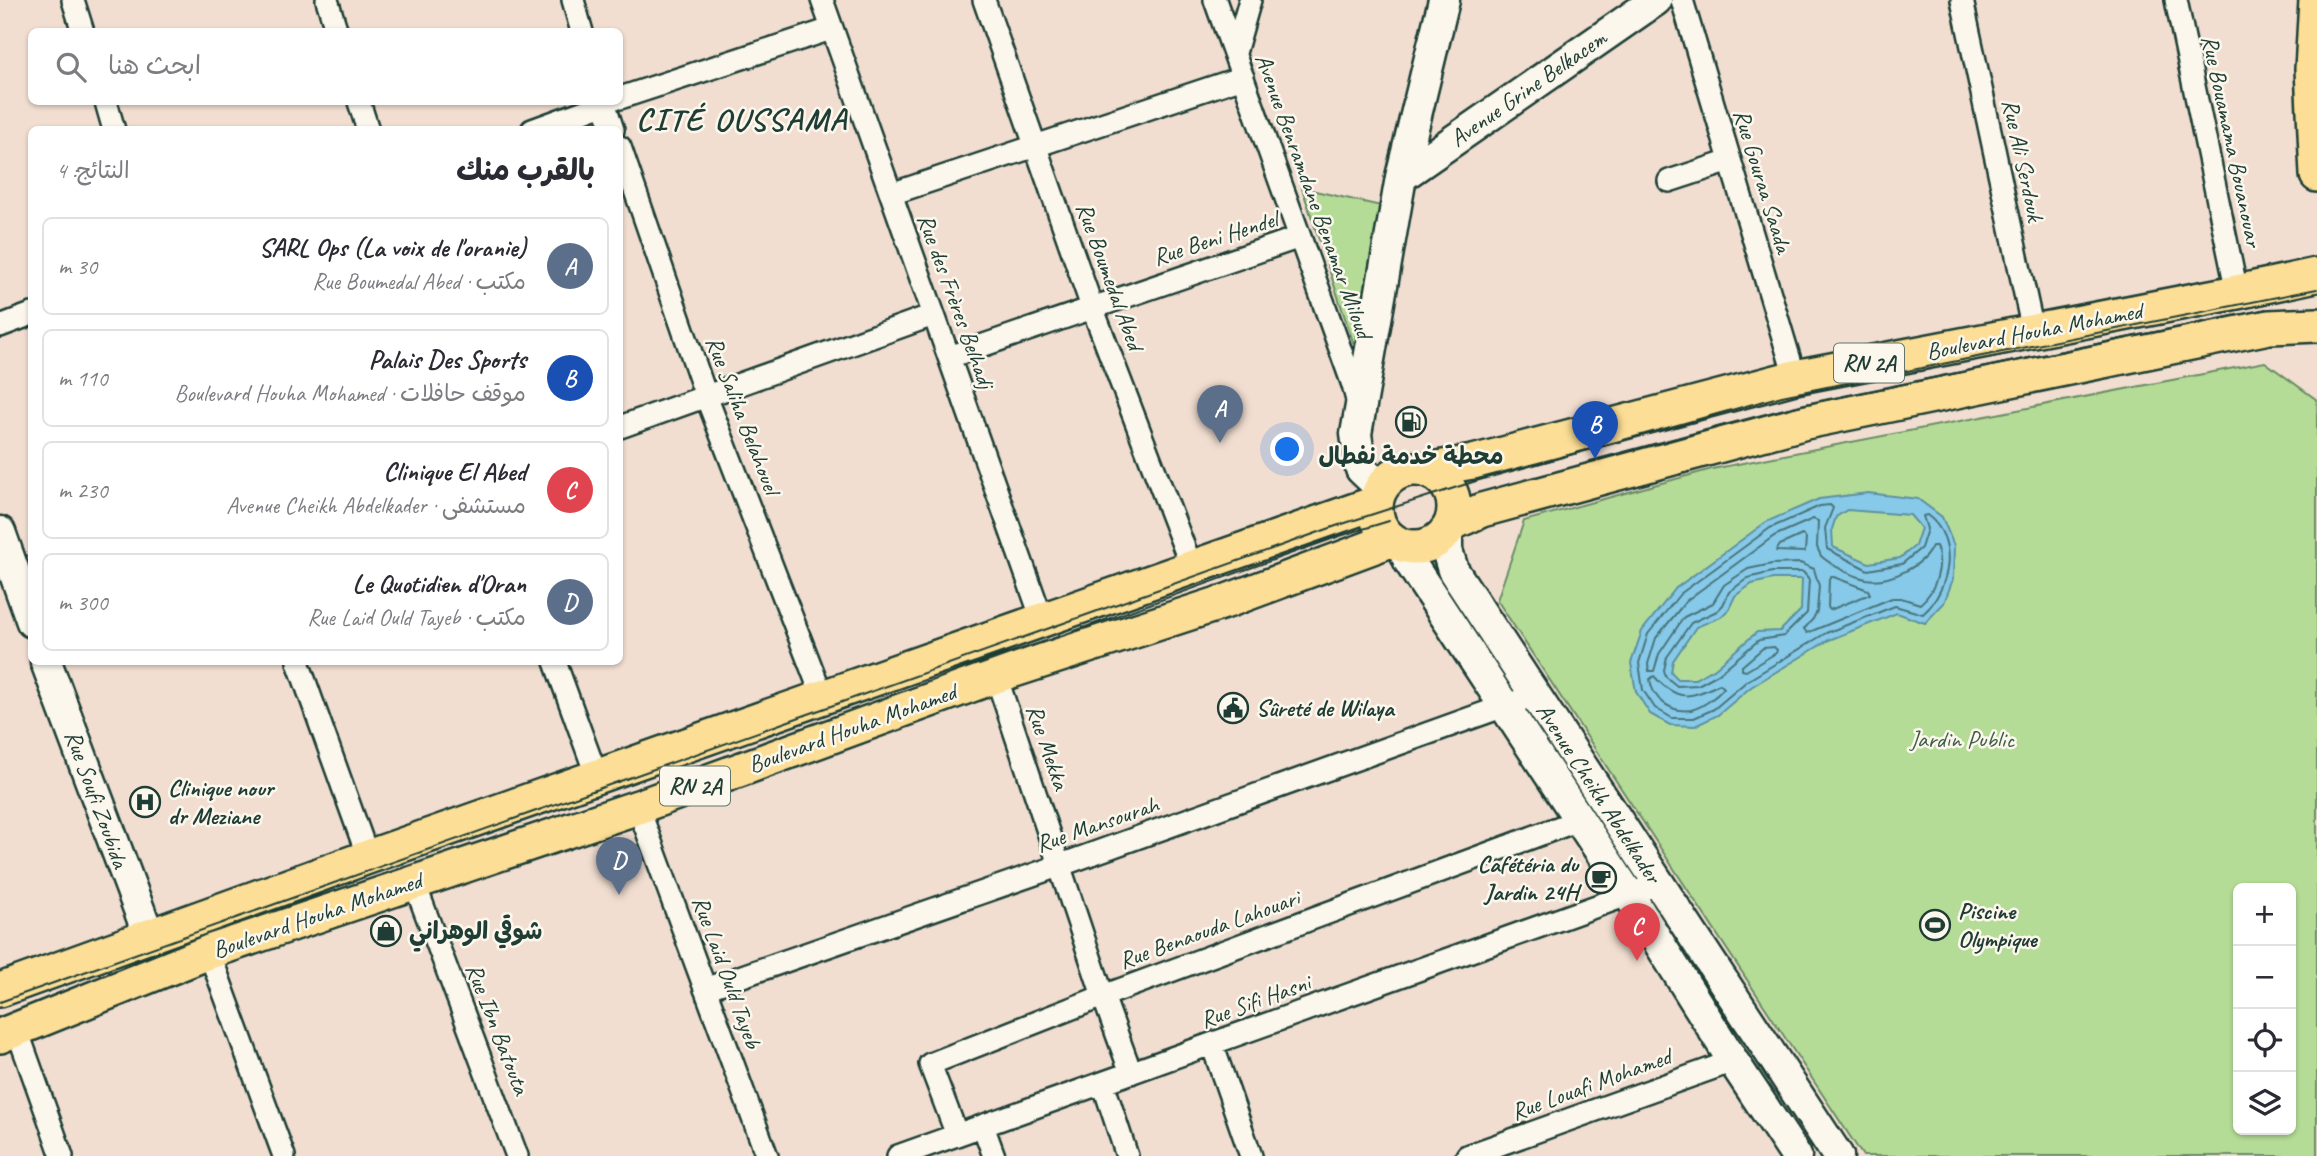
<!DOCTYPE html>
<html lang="ar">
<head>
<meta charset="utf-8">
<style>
	:root { --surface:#fff; --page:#f2f2f3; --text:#2b2b33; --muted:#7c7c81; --line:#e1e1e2; --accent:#2563eb }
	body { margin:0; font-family:Caveat,"Playpen Sans Arabic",sans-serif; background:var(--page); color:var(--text); direction:rtl }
	.controls { position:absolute; right:21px; bottom:21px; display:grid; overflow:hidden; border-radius:10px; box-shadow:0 2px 5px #0004 }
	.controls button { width:63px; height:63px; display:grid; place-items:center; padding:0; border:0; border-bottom:2px solid var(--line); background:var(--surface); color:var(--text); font:35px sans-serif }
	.you { position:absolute; left:1288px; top:450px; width:24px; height:24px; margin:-18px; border:5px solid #fff; border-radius:50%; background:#1a73e8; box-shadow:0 0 0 10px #1a73e833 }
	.badge { display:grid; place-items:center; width:46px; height:46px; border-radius:50%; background:var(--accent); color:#fff; font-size:23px; font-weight:700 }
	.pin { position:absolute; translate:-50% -58px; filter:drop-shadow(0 2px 4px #0008) }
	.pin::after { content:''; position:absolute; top:37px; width:24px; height:21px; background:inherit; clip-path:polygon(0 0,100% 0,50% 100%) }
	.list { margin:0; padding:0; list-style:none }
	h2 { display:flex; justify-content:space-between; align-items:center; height:91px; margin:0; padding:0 28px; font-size:30px }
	h2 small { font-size:23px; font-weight:400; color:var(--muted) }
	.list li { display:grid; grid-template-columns:46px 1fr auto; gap:21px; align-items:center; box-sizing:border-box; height:98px; margin:0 14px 14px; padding:0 14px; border:2px solid var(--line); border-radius:10px }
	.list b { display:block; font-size:26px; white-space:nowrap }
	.list p { margin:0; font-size:23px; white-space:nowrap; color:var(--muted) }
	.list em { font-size:23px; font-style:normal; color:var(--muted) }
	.icon { flex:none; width:38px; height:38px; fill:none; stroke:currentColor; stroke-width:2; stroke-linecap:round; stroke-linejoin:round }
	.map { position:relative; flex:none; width:2317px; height:1156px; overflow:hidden; direction:ltr }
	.search { position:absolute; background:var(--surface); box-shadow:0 2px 5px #0004; left:28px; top:28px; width:595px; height:77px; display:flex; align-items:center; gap:18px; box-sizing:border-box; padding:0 24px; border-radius:10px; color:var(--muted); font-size:26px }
	.panel { position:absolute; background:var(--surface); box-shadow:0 2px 5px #0004; left:28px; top:126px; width:595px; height:539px; border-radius:10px; direction:rtl }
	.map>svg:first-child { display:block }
	.green { fill:#b5dc97; stroke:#6a8c66; stroke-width:2; fill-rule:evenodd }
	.water { fill:#87c9e9; stroke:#5d91a1; stroke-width:2; fill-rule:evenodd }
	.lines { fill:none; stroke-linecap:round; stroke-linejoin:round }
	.shore { stroke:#49757c; stroke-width:2 }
	.street-casing { stroke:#1f3d34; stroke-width:26 }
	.secondary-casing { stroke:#1f3d34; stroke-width:35 }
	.primary-casing { stroke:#1f3d34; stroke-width:38 }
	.street { stroke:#fbf7ec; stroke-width:21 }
	.secondary { stroke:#fbf7ec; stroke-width:30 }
	.primary { stroke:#fcde96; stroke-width:33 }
	.tram { stroke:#1f3d34; stroke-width:2 }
	.labels { text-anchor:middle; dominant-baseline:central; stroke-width:5; stroke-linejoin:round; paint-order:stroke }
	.shield { fill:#fbf7ec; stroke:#61756b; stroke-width:2 }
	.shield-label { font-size:23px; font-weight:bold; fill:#1f3d34 }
	.street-label { font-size:24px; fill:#1f3d34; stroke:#fbf7ec }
	.poi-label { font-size:24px; font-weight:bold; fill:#1f3d34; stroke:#fbf7ec; text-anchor:start }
	.park-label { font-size:24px; fill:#3d5d48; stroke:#fbf7ec }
	.district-label { font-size:32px; font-weight:bold; letter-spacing:2px; fill:#1f3d34; stroke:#fbf7ec }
</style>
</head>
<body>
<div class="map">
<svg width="2317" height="1156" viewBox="0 0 2317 1156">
	<rect width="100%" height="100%" fill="#f1ded1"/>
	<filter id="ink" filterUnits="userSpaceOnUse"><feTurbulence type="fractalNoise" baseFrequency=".0143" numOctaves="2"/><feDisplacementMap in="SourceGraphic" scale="14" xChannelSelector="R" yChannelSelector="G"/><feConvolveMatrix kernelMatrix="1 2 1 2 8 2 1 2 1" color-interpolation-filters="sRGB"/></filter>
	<g filter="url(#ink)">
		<path class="green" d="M1302 188 1381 206 1358 357Z
			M2265 362 2317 400V1156H1863L1497 600 1524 521 1712 469ZM2238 888H2291V1130H2238Z"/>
		<path class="water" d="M1868 493 1918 499 1942 517 1954 546 1953 579 1944 603 1925 623 1897 613 1829 640 1751 687 1718 715 1695 726 1670 725 1650 714 1636 692 1631 663 1642 631 1676 588 1766 522 1819 499ZM1847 510 1910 515 1921 528 1915 546 1900 558 1869 563 1833 547 1832 529 1836 517ZM1773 579H1802L1801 610 1780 631 1757 632 1714 669 1695 679H1678L1671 672 1673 661 1696 627 1721 617 1729 609 1735 596 1752 584Z"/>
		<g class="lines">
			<path class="shore" d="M1830 505 1833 508 1825 528 1827 549 1868 570 1902 564 1921 548 1927 529 1923 516 1927 515C1960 539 1950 590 1923 614L1895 606 1826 633 1747 681 1714 709 1694 718H1672L1655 708 1643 690 1639 663 1648 634 1680 594 1770 528 1820 506Z
				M1813 519 1818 521 1817 547 1821 556C1831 565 1852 576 1866 579 1888 583 1923 567 1932 546H1936C1944 565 1936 591 1920 604L1901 598H1892L1807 633 1804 629 1813 619 1817 611 1819 586 1814 569 1800 563 1772 564 1748 569 1724 585 1713 603 1684 617 1659 654 1654 671H1649L1648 664 1656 638 1687 600 1774 536Z
				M1802 535 1806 538 1805 552 1776 551 1780 545Z
				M1772 572H1803L1809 579 1807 613 1784 636 1759 640 1718 674 1698 685 1677 686 1666 677 1664 670 1667 657 1691 623 1717 611 1723 605 1729 592 1748 578Z
				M1831 576 1868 590 1870 594 1830 610 1828 607 1829 579Z
				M1774 647 1777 650 1776 653 1746 671 1742 670V666L1763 648Z
				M1654 676C1678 703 1690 698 1720 684L1724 688C1716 697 1703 707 1691 710 1671 713 1652 699 1650 679Z"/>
			<g class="street-casing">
				<path id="street" d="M73 0 83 32
					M327 0 337 32
					M573 0 582 32
					M822 0 1042 619
					M984 0 1092 307 1192 568
					M1215 0 1353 385 1358 404
					M1682 0 1795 377
					M1962 0 2033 331
					M2176 0 2237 292
					M1235 53 1250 0
					M620 98 831 29
					M106 102 114 130
					M359 102 368 130
					M604 102 613 130
					M532 130 609 102
					M620 147 706 396 823 698
					M1669 181 1730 161
					M891 194 1243 77
					M0 326 32 314
					M949 357 1300 237
					M620 427 933 315
					M298 662 368 857
					M555 662 597 777
					M996 676 1103 996 1131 1073
					M638 807 767 1156
					M414 882 517 1156
					M209 952 284 1156
					M705 989 1061 865 1535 695
					M17 1030 62 1156
					M1212 1044 1251 1156
					M1103 1083 1127 1156
					M983 1126 994 1156
					M957 1135 930 1064 1103 996 1579 820
					M898 1156 1658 884
					M1467 1156 1733 1061"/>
			</g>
			<g class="secondary-casing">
				<path id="secondary" d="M1401 177 1656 0
					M1381 488 1361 469 1356 434 1401 177 1444 0
					M1447 530V550L1453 570 1838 1156
					M0 532 32 622
					M1403 547 1409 561 1629 895 1733 1061 1796 1156
					M46 662 149 936"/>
			</g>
			<g class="primary-casing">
				<path id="primary" d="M2316 0 2312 69 2317 175
					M1376 508a39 39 0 1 1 78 0a39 39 0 1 1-78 0Z
					M1425 470 1473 462 1795 377 2237 292 2316 275
					M1451 524 1482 510 1806 422 2269 327 2317 325
					M0 990 368 857 1375 503
					M0 1036 209 952 638 807 996 676 1227 601 1391 540"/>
			</g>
			<use href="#street" class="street"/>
			<use href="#secondary" class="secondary"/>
			<use href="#primary" class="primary"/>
			<path class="tram" d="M1590 461 1788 408 2266 309
				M979 665 1340 536 1389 521
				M0 1002 1336 526 1476 481 1782 396 2317 289"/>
		</g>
	</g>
	<defs>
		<g id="fuel-ring" transform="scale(1.575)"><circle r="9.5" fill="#fbf7ec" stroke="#1f3d34" stroke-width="1.5"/><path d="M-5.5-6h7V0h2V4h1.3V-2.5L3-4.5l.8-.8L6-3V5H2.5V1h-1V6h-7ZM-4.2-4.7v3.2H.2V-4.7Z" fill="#1f3d34"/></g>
		<g id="civic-ring" transform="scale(1.575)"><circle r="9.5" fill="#fbf7ec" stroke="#1f3d34" stroke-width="1.5"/><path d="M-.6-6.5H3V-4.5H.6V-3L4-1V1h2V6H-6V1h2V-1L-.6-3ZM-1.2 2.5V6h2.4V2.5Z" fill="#1f3d34"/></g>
		<g id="hospital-ring" transform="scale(1.575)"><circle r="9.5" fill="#fbf7ec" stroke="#1f3d34" stroke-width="1.5"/><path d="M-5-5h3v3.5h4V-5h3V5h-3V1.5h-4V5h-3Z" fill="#1f3d34"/></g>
		<g id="cafe-ring" transform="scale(1.575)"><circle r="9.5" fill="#fbf7ec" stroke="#1f3d34" stroke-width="1.5"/><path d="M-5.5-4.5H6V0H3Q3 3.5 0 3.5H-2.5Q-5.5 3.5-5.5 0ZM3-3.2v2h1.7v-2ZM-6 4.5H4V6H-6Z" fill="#1f3d34"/></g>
		<g id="stadium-ring" transform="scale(1.575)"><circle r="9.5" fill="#fbf7ec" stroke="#1f3d34" stroke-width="1.5"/><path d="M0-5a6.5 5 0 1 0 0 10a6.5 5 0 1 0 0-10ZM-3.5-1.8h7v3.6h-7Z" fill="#1f3d34"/></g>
		<g id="shop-ring" transform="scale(1.575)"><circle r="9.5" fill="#fbf7ec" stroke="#1f3d34" stroke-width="1.5"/><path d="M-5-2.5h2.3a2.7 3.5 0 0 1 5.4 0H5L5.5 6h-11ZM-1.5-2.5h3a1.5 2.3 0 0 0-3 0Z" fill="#1f3d34"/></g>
	</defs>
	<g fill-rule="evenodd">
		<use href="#fuel-ring" x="1411" y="422"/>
		<use href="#civic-ring" x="1233" y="708"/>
		<use href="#hospital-ring" x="145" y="802"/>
		<use href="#cafe-ring" x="1601" y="878"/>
		<use href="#stadium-ring" x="1935" y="925"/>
		<use href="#shop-ring" x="386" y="931"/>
	</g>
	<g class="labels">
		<g class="shield">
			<rect x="1834" y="343.5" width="70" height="39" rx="5"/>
			<rect x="660" y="766.5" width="70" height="39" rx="5"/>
		</g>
		<g class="shield-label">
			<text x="1869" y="363">RN 2A</text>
			<text x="695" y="786">RN 2A</text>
		</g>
		<g class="street-label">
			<text transform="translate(1528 88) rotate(-35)">Avenue Grine Belkacem</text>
			<text transform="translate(2232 141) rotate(78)">Rue Bouamama Bouanouar</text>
			<text transform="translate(2023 160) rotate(78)">Rue Ali Serdouk</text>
			<text transform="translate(1763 181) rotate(73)">Rue Gouraa Saada</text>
			<text transform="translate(1314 196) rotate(70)">Avenue Benramdane Benamar Miloud</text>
			<text transform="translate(1215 238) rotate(-18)">Rue Beni Hendel</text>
			<text transform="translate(1110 276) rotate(70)">Rue Boumedal Abed</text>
			<text transform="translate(956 301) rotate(70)">Rue des Frères Belhadj</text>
			<text transform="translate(2034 331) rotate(-11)">Boulevard Houha Mohamed</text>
			<text transform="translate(743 415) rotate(69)">Rue Saliha Belahouel</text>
			<text transform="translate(852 728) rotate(-20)">Boulevard Houha Mohamed</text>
			<text transform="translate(1048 747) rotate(71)">Rue Mekka</text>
			<text transform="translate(1599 793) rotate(57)">Avenue Cheikh Abdelkader</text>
			<text transform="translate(97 799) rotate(70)">Rue Soufi Zoubida</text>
			<text transform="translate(1097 824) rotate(-19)">Rue Mansourah</text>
			<text transform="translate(317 915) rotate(-19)">Boulevard Houha Mohamed</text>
			<text transform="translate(1209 929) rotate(-20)">Rue Benaouda Lahouari</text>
			<text transform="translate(727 972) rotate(70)">Rue Laid Ould Tayeb</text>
			<text transform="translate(1255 1001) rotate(-20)">Rue Sifi Hasni</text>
			<text transform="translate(498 1029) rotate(69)">Rue Ibn Batouta</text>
			<text transform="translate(1591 1084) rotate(-20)">Rue Louafi Mohamed</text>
		</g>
		<g class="poi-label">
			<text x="1411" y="456" text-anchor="middle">محطة خدمة نفطال</text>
			<text x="1256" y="708">Sûreté de Wilaya</text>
			<text x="168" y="788">Clinique nour<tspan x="168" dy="28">dr Meziane</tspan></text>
			<text x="1578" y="864" text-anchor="end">Cafétéria du<tspan x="1578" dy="28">Jardin 24H</tspan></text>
			<text x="1958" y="911">Piscine<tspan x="1958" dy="28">Olympique</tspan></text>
			<text x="409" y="931">شوقي الوهراني</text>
		</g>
		<g class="park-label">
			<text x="1962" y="739">Jardin Public</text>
		</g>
		<g class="district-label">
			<text x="742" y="119">CITÉ OUSSAMA</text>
		</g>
	</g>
</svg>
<div class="controls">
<button>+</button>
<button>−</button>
<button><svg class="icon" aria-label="locate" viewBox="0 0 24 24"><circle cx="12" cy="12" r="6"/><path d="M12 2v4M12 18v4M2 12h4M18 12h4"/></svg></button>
<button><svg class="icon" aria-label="layers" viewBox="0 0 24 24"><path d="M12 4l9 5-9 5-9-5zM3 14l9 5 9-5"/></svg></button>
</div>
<div class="you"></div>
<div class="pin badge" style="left:1220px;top:443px;background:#5c6f8a">A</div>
<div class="pin badge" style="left:1595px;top:459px;background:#1a4fb4">B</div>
<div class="pin badge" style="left:1637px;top:961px;background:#e0444e">C</div>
<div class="pin badge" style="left:619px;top:895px;background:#5c6f8a">D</div>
<div class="search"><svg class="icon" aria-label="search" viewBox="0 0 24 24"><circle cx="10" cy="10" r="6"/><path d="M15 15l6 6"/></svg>ابحث هنا</div>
<section class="panel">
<h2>بالقرب منك<small>النتائج: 4</small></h2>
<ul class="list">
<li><span class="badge" style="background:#5c6f8a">A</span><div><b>SARL Ops (La voix de l'oranie)</b><p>مكتب · Rue Boumedal Abed</p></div><em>30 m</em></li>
<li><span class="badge" style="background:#1a4fb4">B</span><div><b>Palais Des Sports</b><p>موقف حافلات · Boulevard Houha Mohamed</p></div><em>110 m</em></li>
<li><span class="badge" style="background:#e0444e">C</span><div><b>Clinique El Abed</b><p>مستشفى · Avenue Cheikh Abdelkader</p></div><em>230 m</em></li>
<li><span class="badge" style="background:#5c6f8a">D</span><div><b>Le Quotidien d'Oran</b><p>مكتب · Rue Laid Ould Tayeb</p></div><em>300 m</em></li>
</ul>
</section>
</div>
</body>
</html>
